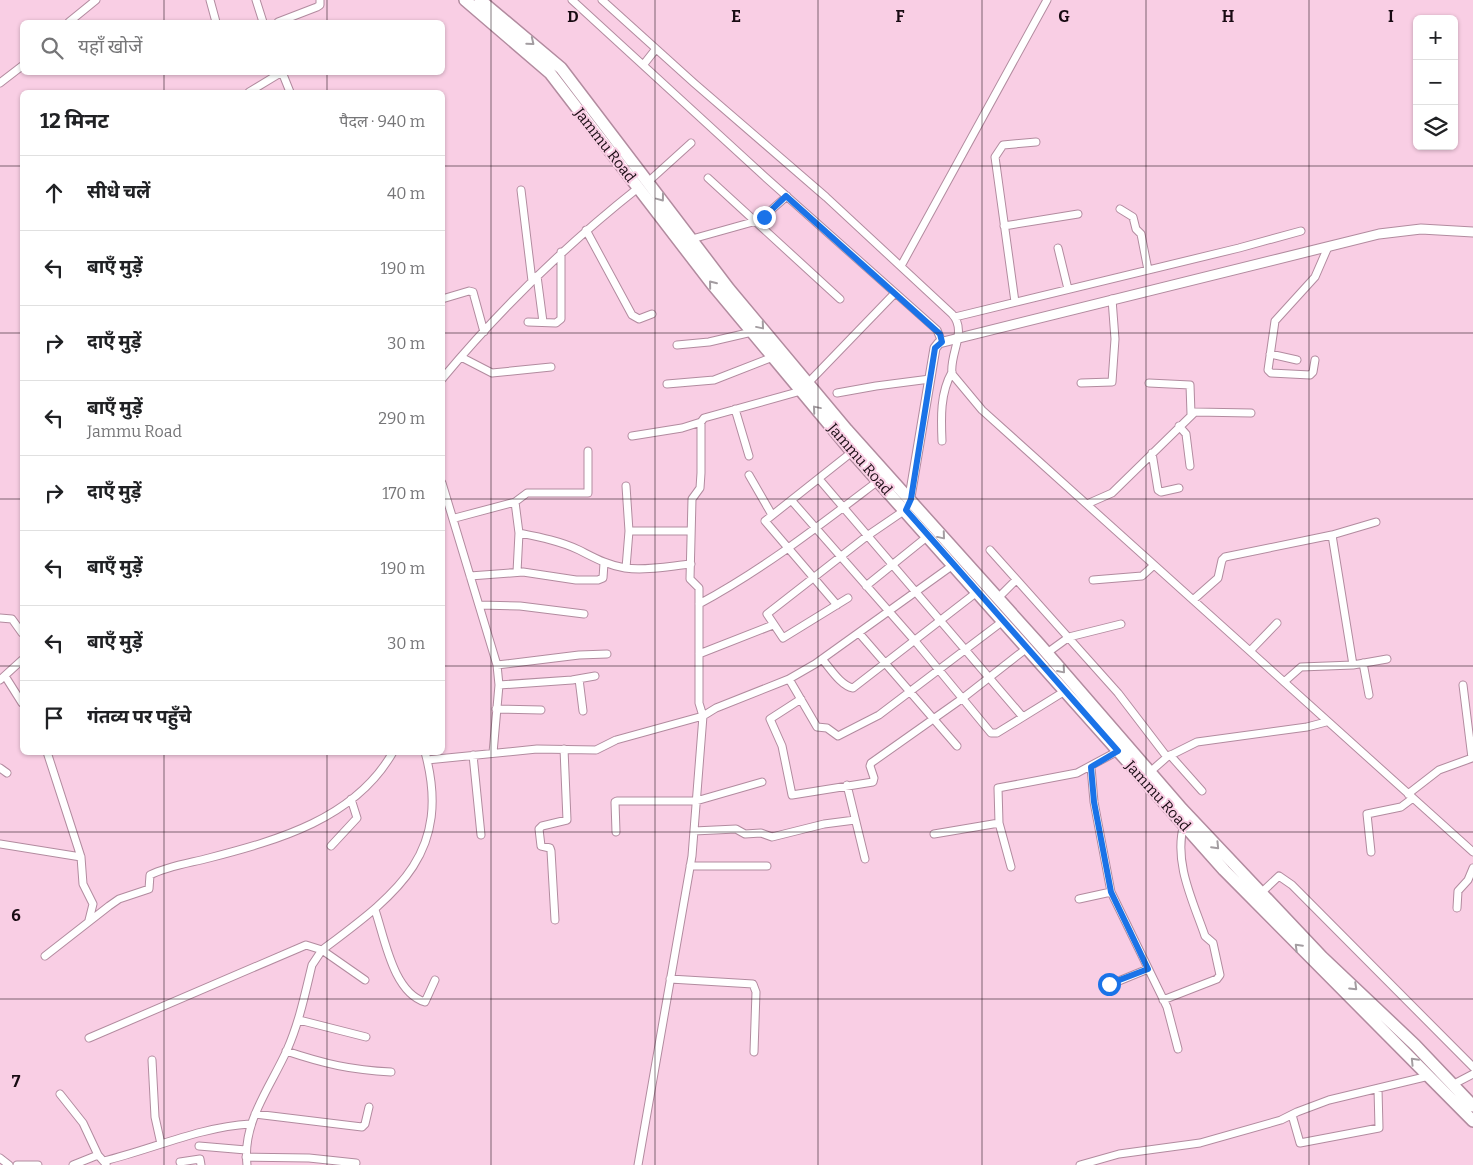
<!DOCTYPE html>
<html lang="hi">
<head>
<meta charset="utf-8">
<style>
	:root { --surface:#fff; --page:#f6f6f6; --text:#202124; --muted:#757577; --line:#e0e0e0 }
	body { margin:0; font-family:Bitter,"Noto Sans Devanagari",serif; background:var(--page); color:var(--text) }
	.controls { position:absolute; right:15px; top:15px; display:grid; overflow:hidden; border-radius:8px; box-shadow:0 1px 4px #0004 }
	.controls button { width:45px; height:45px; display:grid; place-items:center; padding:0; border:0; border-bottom:1px solid var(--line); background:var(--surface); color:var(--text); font:25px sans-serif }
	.stop { position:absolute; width:15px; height:15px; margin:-11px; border:4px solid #1a73e8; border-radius:50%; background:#fff }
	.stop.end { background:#1a73e8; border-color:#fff; box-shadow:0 1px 5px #0008 }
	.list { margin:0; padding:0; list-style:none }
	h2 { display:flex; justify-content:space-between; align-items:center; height:65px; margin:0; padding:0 20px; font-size:21px }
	h2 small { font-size:16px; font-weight:400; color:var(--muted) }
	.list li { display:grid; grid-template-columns:32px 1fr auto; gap:15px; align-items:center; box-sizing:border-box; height:75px; padding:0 20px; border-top:1px solid var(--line) }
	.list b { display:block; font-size:19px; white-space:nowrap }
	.list p { margin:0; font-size:16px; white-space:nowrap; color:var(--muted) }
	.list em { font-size:16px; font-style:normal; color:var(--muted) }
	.icon { flex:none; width:28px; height:28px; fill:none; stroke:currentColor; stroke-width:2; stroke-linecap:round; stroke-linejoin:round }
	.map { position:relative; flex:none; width:1473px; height:1165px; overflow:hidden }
	.search { position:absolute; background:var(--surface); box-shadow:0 1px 4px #0004; left:20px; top:20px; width:425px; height:55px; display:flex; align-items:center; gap:12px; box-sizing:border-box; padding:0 18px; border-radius:8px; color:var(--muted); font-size:19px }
	.panel { position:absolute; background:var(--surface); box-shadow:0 1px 4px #0004; left:20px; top:90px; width:425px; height:665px; border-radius:8px }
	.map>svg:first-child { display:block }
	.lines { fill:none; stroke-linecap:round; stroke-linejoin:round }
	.minor-casing { stroke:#b28b9f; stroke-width:9 }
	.tertiary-casing { stroke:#b28b9f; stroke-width:11 }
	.primary-casing { stroke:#b28b9f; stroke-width:14 }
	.minor { stroke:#fff; stroke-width:7 }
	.tertiary { stroke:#fff; stroke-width:9 }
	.primary { stroke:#fff; stroke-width:11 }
	.oneway { stroke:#a39da1 }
	.route { stroke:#1a73e8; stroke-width:6 }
	.grid { fill:none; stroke:#190b13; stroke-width:1; stroke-opacity:0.55 }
	.labels { text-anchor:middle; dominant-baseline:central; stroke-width:4; stroke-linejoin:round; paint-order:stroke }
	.street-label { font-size:15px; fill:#190b13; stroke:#f9cee4 }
	.grid-label { font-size:16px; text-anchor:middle; font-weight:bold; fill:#190b13; stroke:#f9cee4; stroke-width:4; stroke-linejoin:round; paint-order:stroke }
</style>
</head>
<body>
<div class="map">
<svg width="1473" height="1165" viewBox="0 0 1473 1165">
	<rect width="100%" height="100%" fill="#f9cee4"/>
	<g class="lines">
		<g class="minor-casing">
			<path id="minor" d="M210 0 216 22
				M256 0 263 22
				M572 0 764 176 937 330 942 342
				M602 0 694 83 826 197 952 314C968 331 949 354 952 374L982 410 1473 852
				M69 22 96 0
				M278 22 317 7 320 5V0
				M644 64 655 50
				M282 72 290 92
				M0 83 22 66
				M249 92 282 72
				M708 178 840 299
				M649 181 691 143
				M521 190 532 281
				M1120 209 1133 217 1136 229 1141 234 1148 270
				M1004 226 1078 214
				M586 230 632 315 639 319 652 314
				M692 239 760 220 787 196
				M1058 248 1068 289
				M901 266 1047 0
				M537 276 543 322
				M442 299 469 291 473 292 484 332
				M1015 302 995 157 1003 145 1036 142
				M955 317 1239 248 1301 231
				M528 322 556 323 561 319V252
				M677 345 709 342 752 332
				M1270 354 1297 360
				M461 357 492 373 551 367
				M1315 360 1313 372 1310 375 1271 373 1268 370 1275 321 1315 277 1328 247
				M442 379C501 308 566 245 638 188
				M808 383 895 293
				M1081 383 1112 382 1115 339 1112 299
				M1149 383 1190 385 1191 414
				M667 384 714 380 773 357
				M837 393 876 386 930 379
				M735 409 749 456
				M1179 426 1186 434 1190 466
				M632 436 682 428 701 422
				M942 441C941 418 940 393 952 372
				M1152 453 1158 490 1161 492 1179 488
				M749 475 772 515
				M819 479 1022 716
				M442 483 497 665 499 685 493 753
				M626 486 629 531 626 568
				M792 501 915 641 991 733H997L1065 691
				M515 502 519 533 517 572
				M1087 504 1112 493 1195 412 1251 413
				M455 518 515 502 527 493H588V451
				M629 531H691
				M519 533C539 537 560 541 579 550 595 558 607 565 625 568 646 571 670 566 691 564
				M990 550 1118 693 1167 757
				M470 576 523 572 576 580H598L603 578 604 563
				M1093 580 1142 576 1154 565
				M866 586 928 536
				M848 598 783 638 767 614 867 536 905 510
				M997 599 1016 580
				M1193 600 1218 578 1222 560 1225 557 1332 535
				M699 604C764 569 820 525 878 481
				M479 605 520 606 584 614
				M837 605 765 521 852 452
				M0 618 12 619 22 633
				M859 633 957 746
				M1250 651 1277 623
				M1047 653 1069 637 1121 624
				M699 654 773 625
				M822 659C830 668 841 686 853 688L977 592
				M1363 663 1369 695
				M497 665 579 655 607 654
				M1353 665 1387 659
				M5 676 22 703
				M579 679 583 711
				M789 679 817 727 827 728 838 736 879 715 1003 621
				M0 680 22 660
				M1284 682 1301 667 1353 665 1332 535 1376 522
				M499 685 572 680 595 676
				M801 699 770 719 782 746 792 795 873 782 874 778 870 766 871 763 963 698 1027 648
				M496 709 541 710
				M47 752 81 857 83 884 93 904 89 920
				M473 755 481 835
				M1170 755 1202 791
				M427 760 537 749 596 750 616 740 703 716 699 703V588L690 579 692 499 700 488 701 473V422L704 418 801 391
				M1091 767 1094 802 1111 892 1167 1007 1178 1049
				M0 768 7 773
				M1150 772 1167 757 1197 742 1307 727 1326 722
				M847 785 865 859
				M1408 794 1439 770 1472 758 1463 685
				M694 831 736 829 745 834 761 833 772 837 824 824 855 820
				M616 832 615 802 617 801H696L762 782
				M934 834 999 823
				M0 844 81 857
				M331 846 357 818 351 799
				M1371 852 1367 814 1401 807 1413 798
				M690 866H767
				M1011 867 999 823 998 788 1077 773 1118 751
				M1262 892 1279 876 1292 885 1473 1067
				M1079 899 1111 892
				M1457 908 1458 891 1468 880 1473 868
				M375 910C385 939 393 992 425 1002L435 980
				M555 920 551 851 550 848 541 846 539 829 542 826 567 820 564 749
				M45 956 109 906 119 899 149 889 150 875C168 866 190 863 209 858 278 840 355 819 393 752
				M670 979 753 984 756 992 754 1052
				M1109 985 1148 969
				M1163 1000 1217 979 1220 975 1213 943 1205 936C1193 901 1173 862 1184 824
				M299 1020 366 1037
				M89 1038 306 945 322 950 365 980
				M286 1051C325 1064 351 1070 391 1072
				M152 1060 155 1117 161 1144
				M1452 1085 1473 1074
				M60 1094 83 1123 98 1155 106 1164
				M255 1114 362 1127 365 1124 369 1107
				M1292 1115 1300 1143 1379 1128 1378 1089
				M199 1146 246 1150
				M246 1157 309 1158 356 1163
				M0 1158 9 1165
				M104 1161C153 1149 200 1127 250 1124
				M180 1162 200 1159 201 1165
				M17 1165H29
				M28 1165H38
				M73 1165 98 1155
				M247 1165C242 1122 270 1088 287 1050 299 1023 305 994 312 965L322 950C395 895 453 855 425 752
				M638 1165 692 856 703 716 716 708 789 679 815 664 953 565
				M1080 1165 1119 1154 1200 1143 1281 1120 1297 1112 1329 1100 1429 1076"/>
		</g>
		<g class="tertiary-casing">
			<path id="tertiary" d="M909 503 935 348 939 343 1379 234 1421 229 1473 232"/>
		</g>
		<g class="primary-casing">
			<path id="primary" d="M465 0 550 73 712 284 852 452 1224 870 1473 1121
				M480 0 561 68 729 289 847 430 1039 644 1182 809 1322 957 1415 1045 1473 1106"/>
		</g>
		<use href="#minor" class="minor"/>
		<use href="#tertiary" class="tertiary"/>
		<use href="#primary" class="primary"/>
	</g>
	<defs><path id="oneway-chevron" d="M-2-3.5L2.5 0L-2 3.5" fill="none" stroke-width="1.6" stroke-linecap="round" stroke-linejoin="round" transform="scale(1.25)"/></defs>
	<g class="oneway">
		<use href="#oneway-chevron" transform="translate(531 42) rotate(39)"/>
		<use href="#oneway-chevron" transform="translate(661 198) rotate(53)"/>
		<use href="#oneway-chevron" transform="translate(712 284) rotate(-129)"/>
		<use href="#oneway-chevron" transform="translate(761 326) rotate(50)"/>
		<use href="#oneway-chevron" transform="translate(816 409) rotate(-130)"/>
		<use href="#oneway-chevron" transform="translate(942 536) rotate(50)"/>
		<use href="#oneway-chevron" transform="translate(1062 670) rotate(49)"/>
		<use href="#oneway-chevron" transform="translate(1216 846) rotate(46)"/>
		<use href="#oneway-chevron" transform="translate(1298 947) rotate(-135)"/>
		<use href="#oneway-chevron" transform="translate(1354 987) rotate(44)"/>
		<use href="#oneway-chevron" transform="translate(1414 1061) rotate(-134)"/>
	</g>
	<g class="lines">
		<path class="route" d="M764 217 786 196 940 334 942 342 935 348 911 499 906 510 1118 751 1091 767 1094 802 1111 892 1148 969 1109 984"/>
	</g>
	<path class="grid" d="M164 0V22M327 0V22M491 0V1165M655 0V1165M818 0V1165M982 0V1165M1146 0V1165M1309 0V1165M164 72V92M327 72V92M0 166H22M442 166H1473M0 333H22M442 333H1473M0 499H22M442 499H1473M0 666H22M442 666H1473M164 752V1165M327 752V1165M0 832H1473M0 999H1473"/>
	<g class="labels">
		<g class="street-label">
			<text transform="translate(605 145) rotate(52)">Jammu Road</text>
			<text transform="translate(860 459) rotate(49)">Jammu Road</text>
			<text transform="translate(1158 796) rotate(48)">Jammu Road</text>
		</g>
	</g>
	<g class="grid-label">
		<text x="573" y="22">D</text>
		<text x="736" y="22">E</text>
		<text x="900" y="22">F</text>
		<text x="1064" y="22">G</text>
		<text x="1228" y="22">H</text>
		<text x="1391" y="22">I</text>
		<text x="16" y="921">6</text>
		<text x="16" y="1087">7</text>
	</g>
</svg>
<div class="controls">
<button>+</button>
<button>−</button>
<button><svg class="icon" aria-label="layers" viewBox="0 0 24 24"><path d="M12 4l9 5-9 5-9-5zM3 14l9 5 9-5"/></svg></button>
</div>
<div class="stop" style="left:1109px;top:984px"></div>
<div class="stop end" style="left:764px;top:217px"></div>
<div class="search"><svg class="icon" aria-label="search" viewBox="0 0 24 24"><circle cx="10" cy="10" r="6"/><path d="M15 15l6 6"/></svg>यहाँ खोजें</div>
<section class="panel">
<h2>12 मिनट<small>पैदल · 940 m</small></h2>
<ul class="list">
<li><svg class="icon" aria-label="ahead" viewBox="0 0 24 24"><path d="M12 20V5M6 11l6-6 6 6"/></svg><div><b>सीधे चलें</b></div><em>40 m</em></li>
<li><svg class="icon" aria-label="left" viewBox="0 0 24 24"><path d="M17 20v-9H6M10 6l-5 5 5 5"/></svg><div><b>बाएँ मुड़ें</b></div><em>190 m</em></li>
<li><svg class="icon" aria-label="right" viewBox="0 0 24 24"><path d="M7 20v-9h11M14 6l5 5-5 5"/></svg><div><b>दाएँ मुड़ें</b></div><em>30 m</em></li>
<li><svg class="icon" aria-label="left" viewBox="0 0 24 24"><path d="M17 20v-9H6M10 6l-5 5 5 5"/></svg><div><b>बाएँ मुड़ें</b><p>Jammu Road</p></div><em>290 m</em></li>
<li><svg class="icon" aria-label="right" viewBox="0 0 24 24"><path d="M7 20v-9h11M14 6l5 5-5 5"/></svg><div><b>दाएँ मुड़ें</b></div><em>170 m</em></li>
<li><svg class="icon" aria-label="left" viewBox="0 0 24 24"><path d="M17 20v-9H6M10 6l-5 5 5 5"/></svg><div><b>बाएँ मुड़ें</b></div><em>190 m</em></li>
<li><svg class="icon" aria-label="left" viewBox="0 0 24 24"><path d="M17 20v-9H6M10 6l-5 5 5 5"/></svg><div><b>बाएँ मुड़ें</b></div><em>30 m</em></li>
<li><svg class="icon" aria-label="arrive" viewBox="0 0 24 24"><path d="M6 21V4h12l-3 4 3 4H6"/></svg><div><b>गंतव्य पर पहुँचे</b></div></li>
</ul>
</section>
</div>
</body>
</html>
